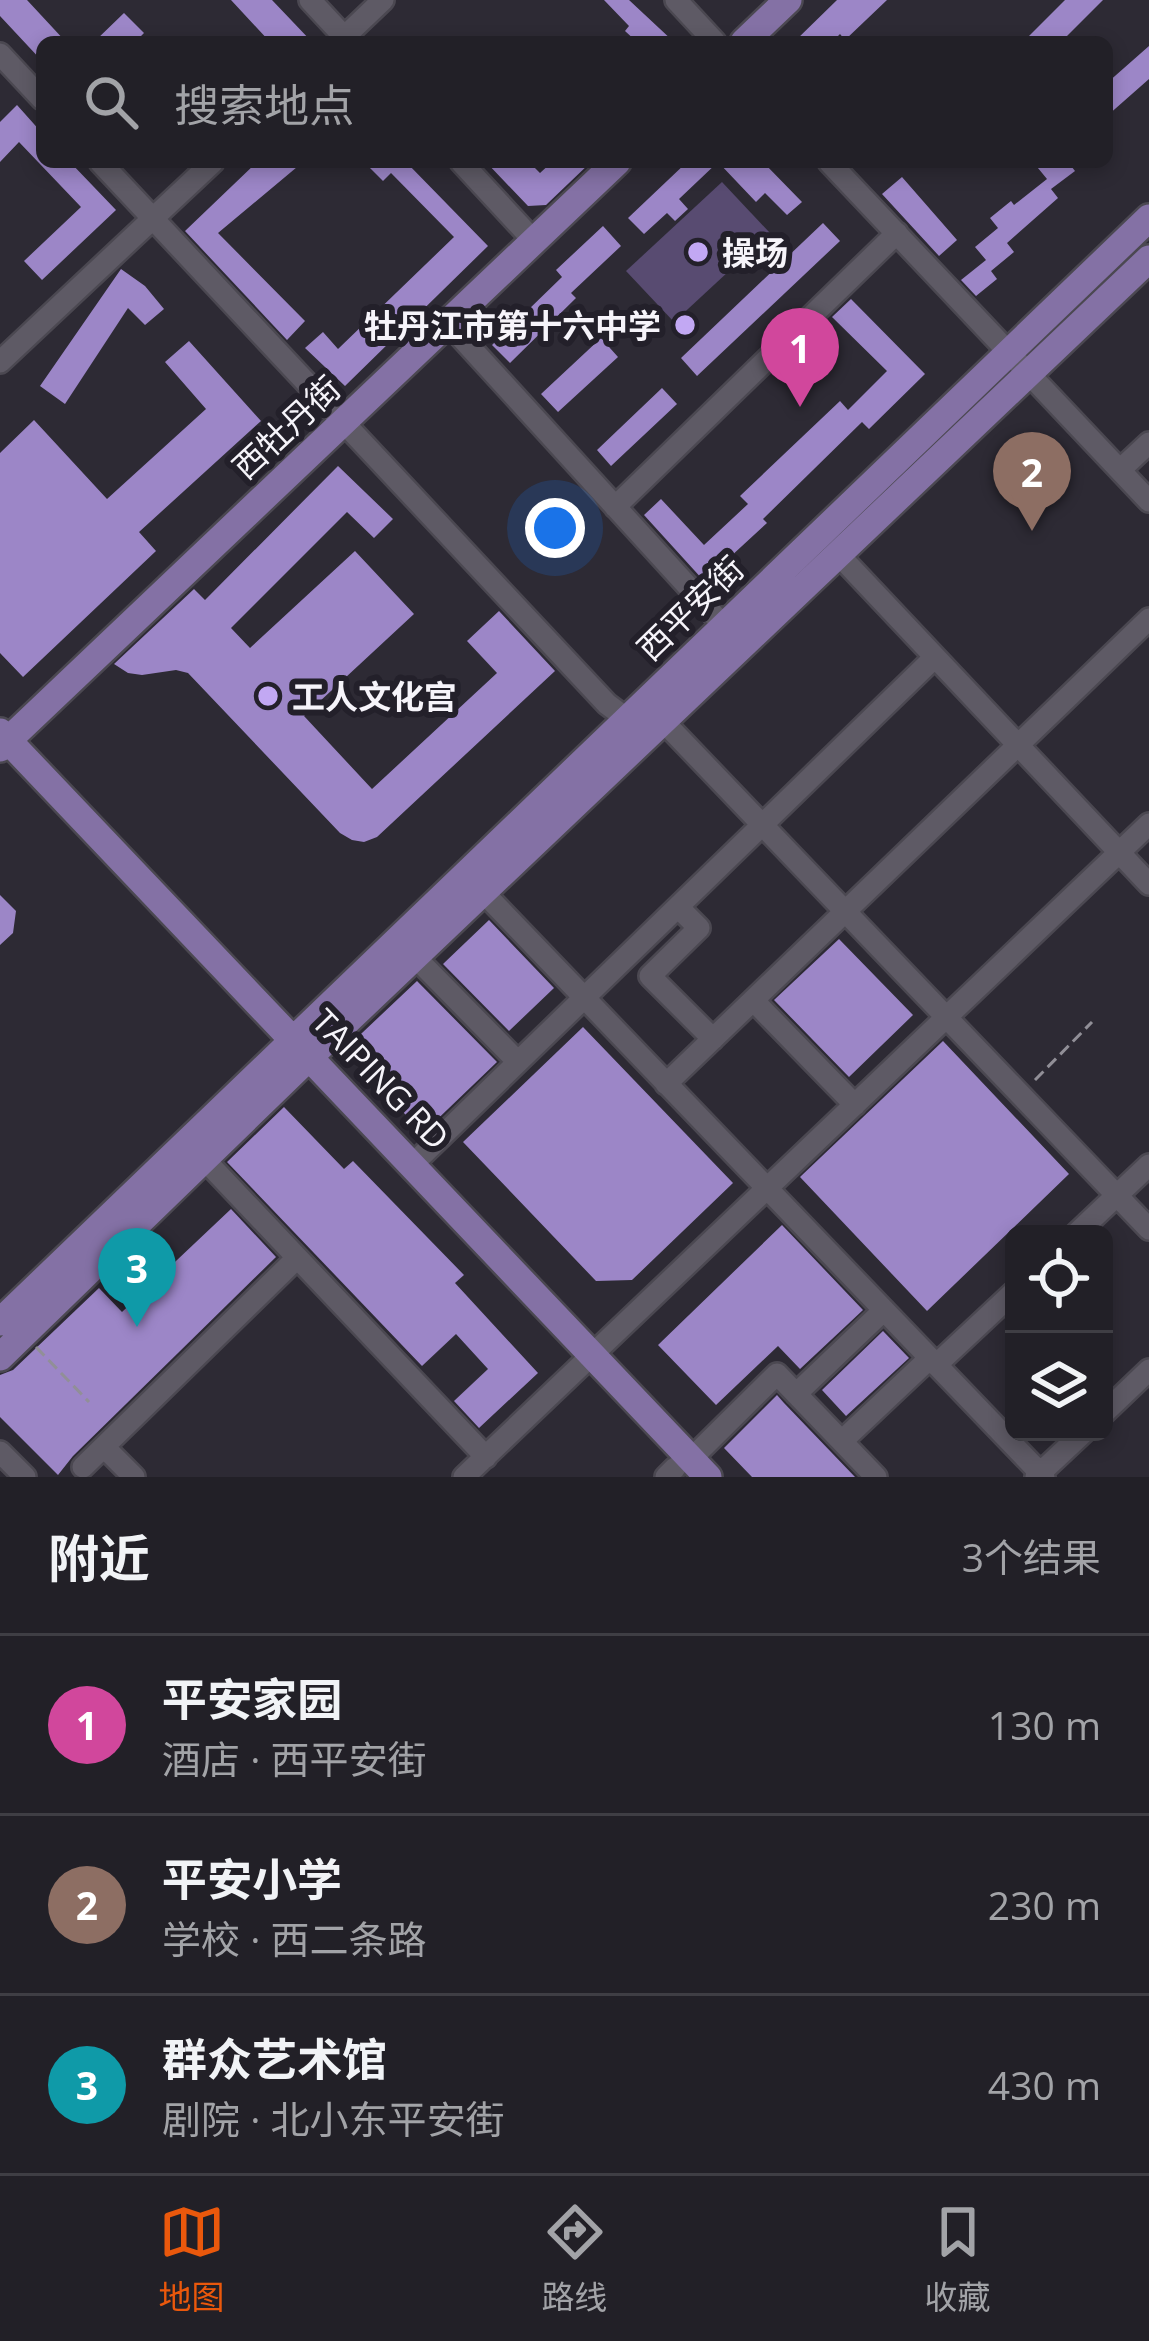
<!DOCTYPE html>
<html lang="zh">
<head>
<meta charset="utf-8">
<style>
	:root { --surface:#222027; --page:#2a282f; --text:#f1f3f6; --muted:#a2a3a7; --line:#3f3e44; --accent:#ea580c }
	body { margin:0; font-family:"Open Sans","Noto Sans SC",sans-serif; background:var(--page); color:var(--text) }
	.controls { position:absolute; right:36px; bottom:36px; display:grid; overflow:hidden; border-radius:18px; box-shadow:0 6px 18px #0003 }
	.controls button { width:108px; height:108px; display:grid; place-items:center; padding:0; border:0; border-bottom:3px solid var(--line); background:var(--surface); color:var(--text); font:60px sans-serif }
	.you { position:absolute; left:555px; top:528px; width:42px; height:42px; margin:-30px; border:9px solid #fff; border-radius:50%; background:#1a73e8; box-shadow:0 0 0 18px #1a73e833 }
	.badge { display:grid; place-items:center; width:78px; height:78px; border-radius:50%; background:var(--accent); color:#fff; font-size:39px; font-weight:700 }
	.pin { position:absolute; translate:-50% -99px; filter:drop-shadow(0 3px 6px #0008) }
	.pin::after { content:''; position:absolute; top:63px; width:42px; height:36px; background:inherit; clip-path:polygon(0 0,100% 0,50% 100%) }
	.list { margin:0; padding:0; list-style:none }
	h2 { display:flex; justify-content:space-between; align-items:center; height:156px; margin:0; padding:0 48px; font-size:51px }
	h2 small { font-size:39px; font-weight:400; color:var(--muted) }
	.list li { display:grid; grid-template-columns:78px 1fr auto; gap:36px; align-items:center; box-sizing:border-box; height:180px; padding:0 48px; border-top:3px solid var(--line) }
	.list b { display:block; font-size:45px; white-space:nowrap }
	.list p { margin:0; font-size:39px; white-space:nowrap; color:var(--muted) }
	.list em { font-size:39px; font-style:normal; color:var(--muted) }
	.icon { flex:none; width:66px; height:66px; fill:none; stroke:currentColor; stroke-width:2; stroke-linecap:round; stroke-linejoin:round }
	.map { position:relative; flex:none; width:1149px; height:1477px; overflow:hidden }
	.search { position:absolute; background:var(--surface); box-shadow:0 6px 18px #0003; left:36px; right:36px; top:36px; height:132px; display:flex; align-items:center; gap:30px; box-sizing:border-box; padding:0 42px; border-radius:18px; color:var(--muted); font-size:45px }
	.sheet { height:696px; background:var(--surface) }
	nav { display:flex; justify-content:space-around; align-items:center; box-sizing:border-box; height:168px; border-top:3px solid var(--line); background:var(--surface); font-size:33px; color:var(--muted) }
	nav a { display:grid; justify-items:center; gap:6px }
	nav .on { color:var(--accent) }
	.map>svg:first-child { display:block }
	.green { fill:#584b71 }
	.building { fill:#9c86c7 }
	.lines { fill:none; stroke-linecap:round; stroke-linejoin:round }
	.minor-casing { stroke:#4b4851; stroke-width:26 }
	.major-casing { stroke:#4b4851; stroke-width:32 }
	.path { stroke:#918f97; stroke-width:3; stroke-dasharray:12 6; stroke-linecap:butt }
	.minor { stroke:#5e5a65; stroke-width:21 }
	.major { stroke:#8471a5; stroke-width:27 }
	.poi-dot { fill:#c2a8f3; stroke:#23202a; stroke-width:4.5 }
	.labels { text-anchor:middle; dominant-baseline:central; stroke-width:12; stroke-linejoin:round; paint-order:stroke }
	.poi-label { font-size:33px; font-weight:bold; fill:#f6f4fa; stroke:#23202a; text-anchor:start }
	.street-label { font-size:33px; fill:#f6f4fa; stroke:#23202a }
</style>
</head>
<body>
<div class="map">
<svg width="1149" height="1477" viewBox="0 0 1149 1477">
	<rect width="100%" height="100%" fill="#2d2a34"/>
	<path class="green" d="M722 182 770 233 674 322 626 271Z"/>
	<path class="building" d="M0 0H27L66 42H42V61L0 16Z
		M231 0H272L312 42H270Z
		M604 0H629L674 42H637L625 31 629 26Z
		M837 0H887L845 40 840 34 832 42H794Z
		M1065 0H1103L1061 42H1023Z
		M124 13 144 33 135 42H94Z
		M1149 46V79L1107 116V83Z
		M17 105 42 133V162H70L116 210 42 280 24 261 81 207 19 142 0 162V122Z
		M257 162H303L218 233 305 321 287 340 185 231Z
		M364 162H406L488 246 345 386 305 348 323 332 338 349 454 237 391 173 383 181Z
		M486 162H529L540 173 552 162H591L546 205 528 206Z
		M687 162H763L802 202 787 215 765 193 756 202 718 162 679 199 688 209 675 221 667 213 644 234 628 218Z
		M1033 162H1068L1075 171 1051 189 1058 198 1007 243 1014 252 991 271 997 279 976 296 961 280 986 260 975 247 998 228 990 218 1011 201 1014 205 1047 179Z
		M902 177 957 240 939 256 882 194Z
		M823 223 840 241 697 376 681 358Z
		M603 226 621 246 571 293 576 298 510 363 492 345 562 277 556 270Z
		M121 269 145 286 164 309 145 325 128 308 65 404 40 386Z
		M851 299 925 374 869 429 862 422 763 519 767 523 704 581 644 515 661 499 704 545 748 504 740 496 840 401 848 410 887 371 832 317Z
		M601 338 618 357 558 412 541 394Z
		M189 341 261 421 139 532 156 551 23 677 0 653V453L34 420 107 499 206 409 165 362Z
		M662 388 677 404 611 466 597 450Z
		M338 466 393 519 374 538 347 512 231 628 250 648 355 551 414 614 304 716 372 789 497 673 467 641 499 611 555 671 377 837 364 842 352 840 340 833 188 673 176 670 142 675 128 673 114 664 194 589 205 600Z
		M0 895 16 911 13 933 0 945Z
		M489 920 554 988 509 1031 443 964Z
		M839 939 913 1015 849 1077 774 1000Z
		M417 981 497 1062 423 1133 344 1050Z
		M583 1027 733 1183 632 1280 596 1281 463 1142Z
		M943 1041 1069 1174 927 1311 800 1177Z
		M284 1107 344 1169 353 1161 464 1275 455 1283 538 1373 479 1428 454 1401 488 1369 456 1334 422 1366 227 1162Z
		M231 1209 276 1257 73 1456 58 1475 0 1417V1375L13 1370 99 1288 122 1312Z
		M782 1225 863 1310 800 1369 778 1346 716 1405 658 1345Z
		M883 1331 909 1358 846 1416 822 1390Z
		M777 1395 784 1403 855 1477H752L724 1448Z"/>
	<g class="lines">
		<g class="minor-casing">
			<path id="minor" d="M310 0 349 42
				M676 0 715 42
				M339 42 383 0
				M0 54 42 99
				M100 162 607 704 627 719 663 721 1149 1229
				M461 162 534 241
				M829 162 1149 501
				M448 323 724 626
				M0 362 213 162
				M1120 470 1149 443
				M615 507 897 233
				M838 554 1149 884
				M483 892 1044 1477
				M678 907 699 928 650 976 713 1039
				M415 957 518 1062
				M753 1000 855 1105
				M666 1084 1149 619
				M204 1159 486 1457
				M413 1164 935 657
				M1076 1234 1149 1165
				M936 1365 1014 1292
				M796 1394 884 1310
				M1104 1413 1149 1370
				M842 1441 930 1358
				M104 1447 134 1477
				M0 1452 25 1477
				M691 1459 777 1374 876 1477
				M83 1467 297 1258
				M464 1477 1149 824
				M666 1477 675 1468
				M1036 1477 1084 1432"/>
		</g>
		<g class="major-casing">
			<path id="major" d="M744 42 788 0
				M0 732 708 1477
				M0 748 617 162
				M0 1322 1149 218
				M0 1357 304 1062 1149 259"/>
		</g>
		<path class="path" d="M1035 1080 1092 1022
			M36 1347 89 1402"/>
		<use href="#minor" class="minor"/>
		<use href="#major" class="major"/>
	</g>
	<g class="poi-dot">
		<circle cx="698" cy="252" r="12"/>
		<circle cx="685" cy="325" r="12"/>
		<circle cx="268" cy="696" r="12"/>
	</g>
	<g class="labels">
		<g class="poi-label">
			<text x="722" y="252">操场</text>
			<text x="661" y="325" text-anchor="end">牡丹江市第十六中学</text>
			<text x="292" y="696">工人文化宫</text>
		</g>
		<g class="street-label">
			<text transform="translate(286 427) rotate(-43)">西牡丹街</text>
			<text transform="translate(690 608) rotate(-44)">西平安街</text>
			<text transform="translate(381 1079) rotate(46)">TAIPING RD</text>
		</g>
	</g>
</svg>
<div class="controls">
<button><svg class="icon" aria-label="locate" viewBox="0 0 24 24"><circle cx="12" cy="12" r="6"/><path d="M12 2v4M12 18v4M2 12h4M18 12h4"/></svg></button>
<button><svg class="icon" aria-label="layers" viewBox="0 0 24 24"><path d="M12 4l9 5-9 5-9-5zM3 14l9 5 9-5"/></svg></button>
</div>
<div class="you"></div>
<div class="pin badge" style="left:800px;top:407px;background:#d1479c">1</div>
<div class="pin badge" style="left:1032px;top:531px;background:#8d6e63">2</div>
<div class="pin badge" style="left:137px;top:1327px;background:#0f9aa8">3</div>
<div class="search"><svg class="icon" aria-label="search" viewBox="0 0 24 24"><circle cx="10" cy="10" r="6"/><path d="M15 15l6 6"/></svg>搜索地点</div>
</div>
<section class="sheet">
<h2>附近<small>3个结果</small></h2>
<ul class="list">
<li><span class="badge" style="background:#d1479c">1</span><div><b>平安家园</b><p>酒店 · 西平安街</p></div><em>130 m</em></li>
<li><span class="badge" style="background:#8d6e63">2</span><div><b>平安小学</b><p>学校 · 西二条路</p></div><em>230 m</em></li>
<li><span class="badge" style="background:#0f9aa8">3</span><div><b>群众艺术馆</b><p>剧院 · 北小东平安街</p></div><em>430 m</em></li>
</ul>
</section>
<nav>
<a class="on"><svg class="icon" aria-label="map" viewBox="0 0 24 24"><path d="M3 6l6-2 6 2 6-2v14l-6 2-6-2-6 2zM9 4v14M15 6v14"/></svg>地图</a>
<a><svg class="icon" aria-label="directions" viewBox="0 0 24 24"><path d="M12 3l9 9-9 9-9-9zM9 14v-3h6M13 9l2 2-2 2"/></svg>路线</a>
<a><svg class="icon" aria-label="saved" viewBox="0 0 24 24"><path d="M7 4h10v16l-5-4-5 4z"/></svg>收藏</a>
</nav>
</body>
</html>
